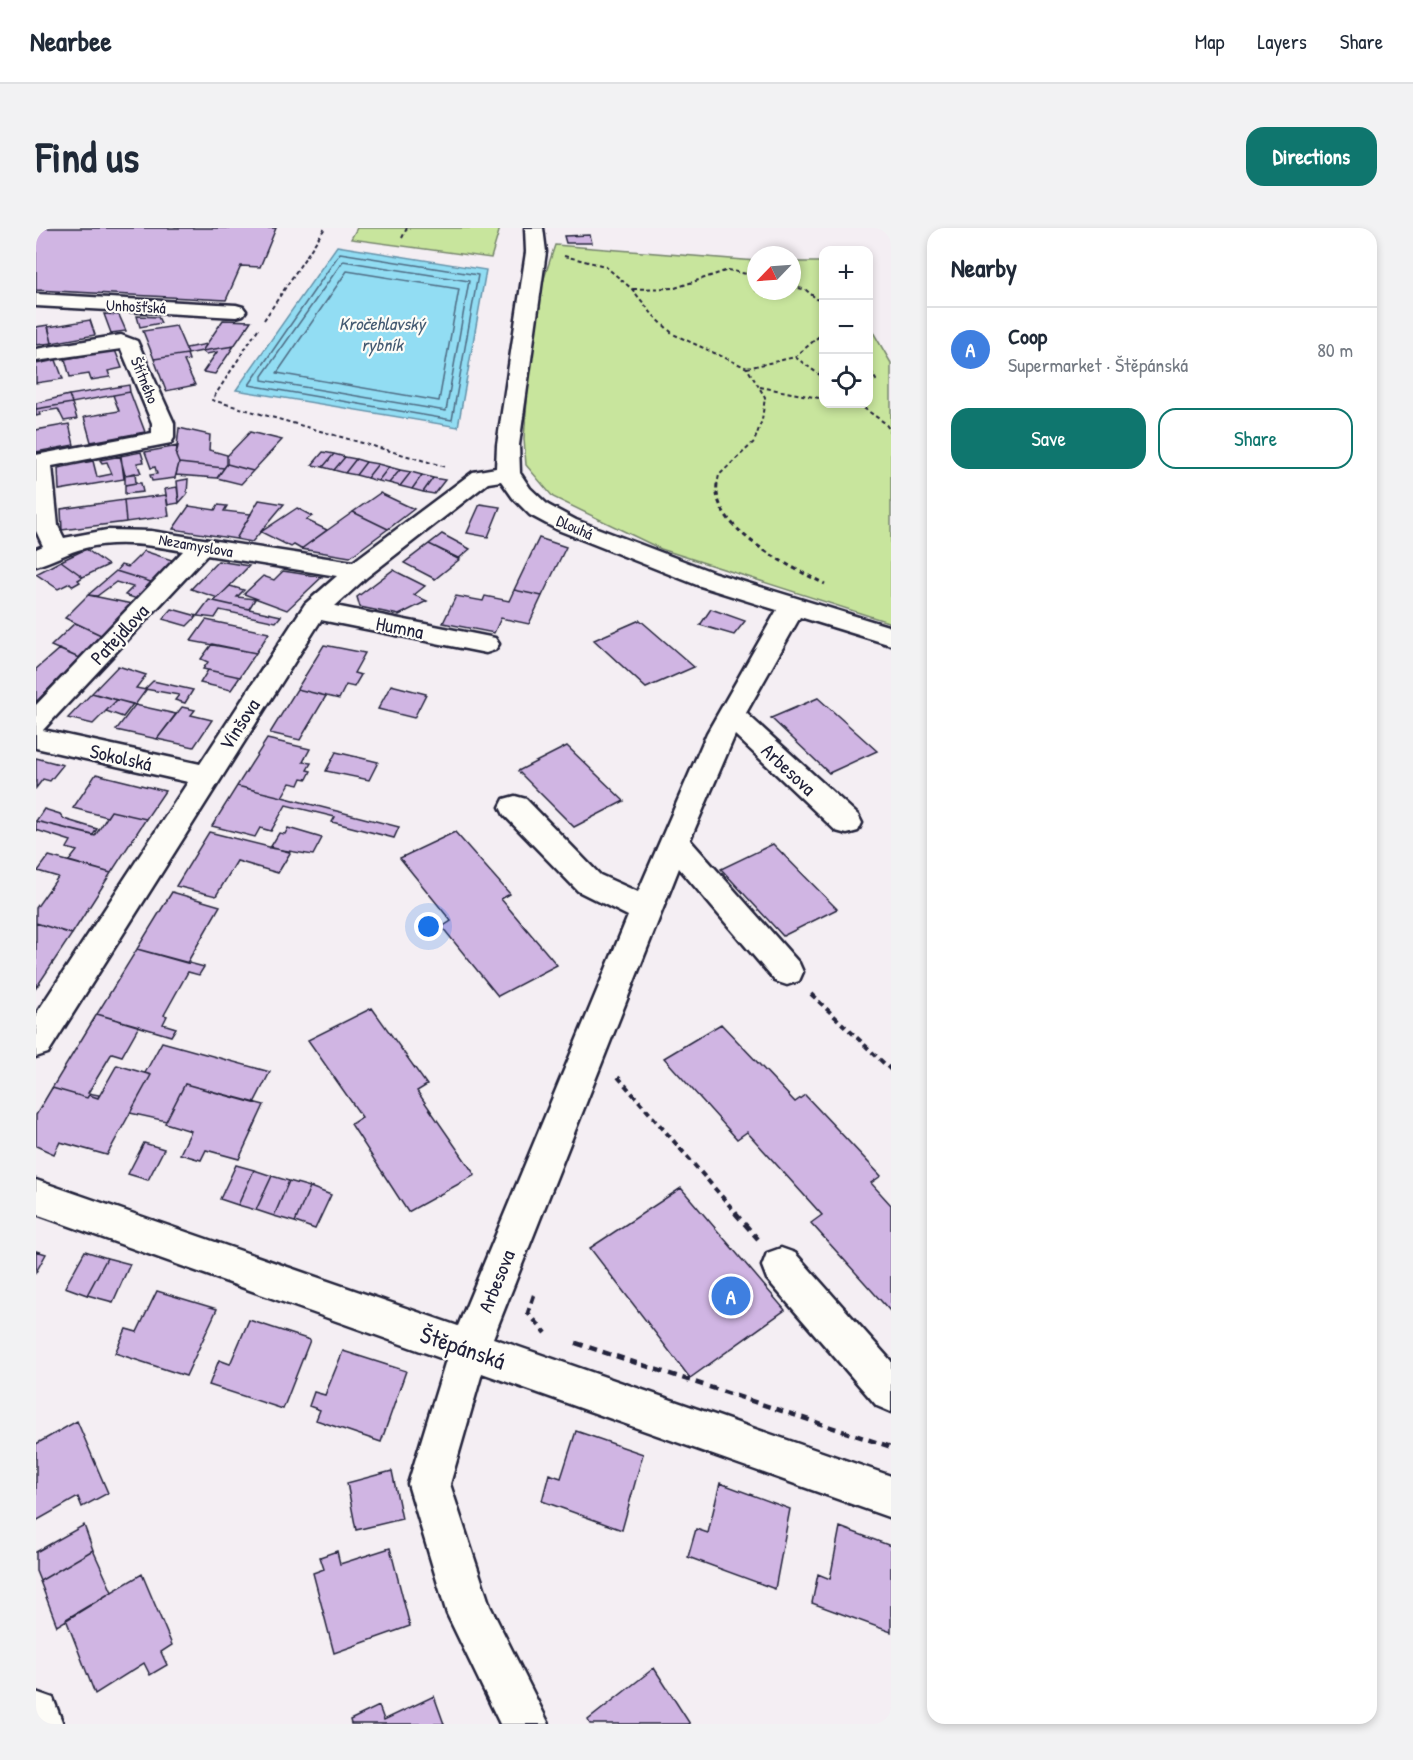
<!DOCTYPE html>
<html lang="en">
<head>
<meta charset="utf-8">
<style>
	:root { --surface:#fff; --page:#f2f2f3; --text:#1f2937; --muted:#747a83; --line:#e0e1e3; --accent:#0f766e }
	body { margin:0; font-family:"Patrick Hand",sans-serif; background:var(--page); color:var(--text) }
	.controls { position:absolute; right:18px; top:18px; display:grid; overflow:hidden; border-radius:12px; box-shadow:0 3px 9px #0003 }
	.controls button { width:54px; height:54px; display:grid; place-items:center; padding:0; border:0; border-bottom:2px solid var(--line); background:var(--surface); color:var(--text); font:30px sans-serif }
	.compass { position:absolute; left:711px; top:18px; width:54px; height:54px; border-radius:50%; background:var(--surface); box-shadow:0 3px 9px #0003; rotate:245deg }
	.you { position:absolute; left:393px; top:699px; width:21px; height:21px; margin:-15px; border:4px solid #fff; border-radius:50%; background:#1a73e8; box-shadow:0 0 0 9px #1a73e833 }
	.badge { display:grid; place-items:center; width:39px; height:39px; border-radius:50%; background:var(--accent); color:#fff; font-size:20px; font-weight:700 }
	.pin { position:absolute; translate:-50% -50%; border:3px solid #fff; box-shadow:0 2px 6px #0006 }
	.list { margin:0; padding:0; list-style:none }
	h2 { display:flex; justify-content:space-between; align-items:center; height:78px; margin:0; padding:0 24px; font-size:26px }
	h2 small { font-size:20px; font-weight:400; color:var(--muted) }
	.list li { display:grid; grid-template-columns:39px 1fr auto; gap:18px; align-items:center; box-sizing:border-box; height:84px; padding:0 24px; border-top:2px solid var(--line) }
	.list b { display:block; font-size:22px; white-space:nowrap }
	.list p { margin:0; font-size:20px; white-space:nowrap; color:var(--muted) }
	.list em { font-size:20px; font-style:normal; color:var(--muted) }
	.actions { display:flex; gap:12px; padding:18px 24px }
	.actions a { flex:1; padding:14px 0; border:2px solid var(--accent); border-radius:18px; text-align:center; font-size:21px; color:var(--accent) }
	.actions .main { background:var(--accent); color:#fff }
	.icon { flex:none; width:33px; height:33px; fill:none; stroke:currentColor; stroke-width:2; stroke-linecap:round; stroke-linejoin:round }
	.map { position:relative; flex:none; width:855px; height:1496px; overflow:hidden; border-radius:18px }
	header { display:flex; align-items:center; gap:36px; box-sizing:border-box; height:84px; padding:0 30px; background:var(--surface); border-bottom:2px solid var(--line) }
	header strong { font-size:28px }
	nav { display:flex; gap:33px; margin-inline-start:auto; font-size:21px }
	.intro { display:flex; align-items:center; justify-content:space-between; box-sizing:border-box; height:144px; padding:0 36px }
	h1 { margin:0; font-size:42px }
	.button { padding:15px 27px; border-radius:18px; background:var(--accent); color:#fff; font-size:21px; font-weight:700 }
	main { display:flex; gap:36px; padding:0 36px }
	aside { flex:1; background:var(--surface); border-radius:18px; box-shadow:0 3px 9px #0003 }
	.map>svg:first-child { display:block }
	.green { fill:#c8e59d; stroke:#75846c; stroke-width:1.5 }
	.water { fill:#92ddf3; stroke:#6592a9; stroke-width:1.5 }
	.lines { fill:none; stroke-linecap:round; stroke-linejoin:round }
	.shore { stroke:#4f6d85; stroke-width:1.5 }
	.building { fill:#d0b5e3; stroke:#22223b; stroke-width:1.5 }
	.minor-casing { stroke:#22223b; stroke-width:5 }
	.path-far3 { stroke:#22223b; stroke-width:2; stroke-dasharray:4 3; stroke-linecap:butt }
	.path-far2 { stroke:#22223b; stroke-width:3; stroke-dasharray:4.5 4; stroke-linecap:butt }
	.path-far1 { stroke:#22223b; stroke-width:4; stroke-dasharray:6 4.5; stroke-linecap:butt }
	.path { stroke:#22223b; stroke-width:4.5; stroke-dasharray:8 6; stroke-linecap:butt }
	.minor { fill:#fdfcf7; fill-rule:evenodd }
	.labels { text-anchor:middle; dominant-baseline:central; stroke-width:4.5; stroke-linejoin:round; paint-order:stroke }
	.far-street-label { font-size:16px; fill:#22223b; stroke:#fdfcf7 }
	.far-water-label { font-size:18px; font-style:italic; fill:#445a72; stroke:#fdfcf7 }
	.street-label { font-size:20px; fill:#22223b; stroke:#fdfcf7 }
	.near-street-label { font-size:24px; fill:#22223b; stroke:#fdfcf7 }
</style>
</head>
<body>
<header>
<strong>Nearbee</strong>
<nav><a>Map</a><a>Layers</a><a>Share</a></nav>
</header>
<div class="intro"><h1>Find us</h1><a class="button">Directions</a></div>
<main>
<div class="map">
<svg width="855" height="1496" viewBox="0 0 855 1496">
	<rect width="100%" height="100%" fill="#f4eef3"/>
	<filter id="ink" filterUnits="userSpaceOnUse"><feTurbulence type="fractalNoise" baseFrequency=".0167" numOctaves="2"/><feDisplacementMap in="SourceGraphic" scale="12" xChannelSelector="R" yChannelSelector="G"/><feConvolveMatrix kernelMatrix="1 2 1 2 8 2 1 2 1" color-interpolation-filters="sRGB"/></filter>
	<g filter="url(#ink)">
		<path class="green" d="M321 0H464L455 30 315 11Z
			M519 17 720 33V63H756V34H787L788 176H832L833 97 855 135V395L625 321 517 269 490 237 488 211 498 81Z"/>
		<path class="water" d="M301 18 450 42 422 199 200 162Z"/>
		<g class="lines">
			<path class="shore" d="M304 25 442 47 416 192 213 157Z
				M307 33 433 53 410 183 226 152V148Z
				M311 43 423 61 403 173 241 145Z"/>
		</g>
		<path class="building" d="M0 0H240L224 39 205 38 190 72 0 62Z
			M554 7 556 15H530L528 8Z
			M68 86 83 87 90 103 75 105Z
			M101 88 122 89 125 95 104 99Z
			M54 92 59 107 16 115 12 99Z
			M187 92 215 93 198 118 166 123Z
			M12 97 16 115 0 117V99Z
			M140 98 152 126 118 131 107 103Z
			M171 116 166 123 152 126 150 120Z
			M198 118 179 146 167 144 181 124 170 126 166 123Z
			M79 122 86 140 72 143 74 149 55 152 53 146 34 149 29 131Z
			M151 126 153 132 148 133 159 157 130 163 118 131Z
			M20 132 27 151 0 155V136Z
			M93 157 94 164 36 175 33 167Z
			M94 164 109 204 55 214 48 189 83 183 77 167Z
			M33 167 36 175 0 181V175Z
			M36 175 41 191 28 193 22 181 3 184 4 187 0 188V181Z
			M33 196 38 217 0 224V202Z
			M143 200 174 207 173 222 191 227V236L188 240 143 235 140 228Z
			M214 204 246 212 217 243 191 236V228Z
			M142 218 140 228 143 235 139 250 116 253 114 247 121 246 119 239 115 240 109 224Z
			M105 224 108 234 101 235 105 245 89 247 84 228Z
			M287 224 298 226 287 239 276 237Z
			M298 226 309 229 298 242 287 239Z
			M85 228 88 251 23 262 22 240 57 233 61 249 76 246 71 234 66 235 64 232Z
			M309 229 320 231 309 245 298 242Z
			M320 231 330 234 320 247 309 245Z
			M330 234 342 236 331 250 320 247Z
			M143 235 188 240 181 250 140 247Z
			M191 236 217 243 205 256 181 250Z
			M342 236 353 239 342 253 331 250Z
			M353 239 364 242 353 255 342 253Z
			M364 242 375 244 364 258 353 255Z
			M375 244 386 247 376 261 364 258Z
			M99 245 100 255 89 257V247Z
			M386 247 397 250 387 264 376 261Z
			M397 250 409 252 398 266 387 264Z
			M152 251 151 266 143 275 141 253Z
			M100 255H105L107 264 89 266V257Z
			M141 259 143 275 132 277 129 261Z
			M344 265 378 281 352 301 317 284Z
			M130 267 133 288 90 294 88 272Z
			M88 272 90 294 26 302 25 281Z
			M223 272 248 276 216 314 200 311Z
			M444 276 464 279 452 309 431 305Z
			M182 277 191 278 188 283 215 286 200 311 137 301 153 278 179 282Z
			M261 280 276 288 270 292 291 302 265 321 258 317 255 319 225 304Z
			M317 284 352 301 314 329 265 321Z
			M406 306 434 321 422 331 393 316Z
			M503 310 530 319 506 368 478 362Z
			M393 316 424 331 399 351 368 335Z
			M50 321 72 337 47 349 25 333Z
			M108 323 139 333 118 355 80 343 85 337 92 339Z
			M25 333 47 349 42 352 44 354 37 358 34 355 22 361 0 346Z
			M182 333 213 338 182 370 155 361Z
			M357 342 389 358 378 367 391 373 363 387 324 379 321 369Z
			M80 343 118 355 101 371 89 367 97 359 80 354 61 368 52 367Z
			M247 343 286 349 251 382 208 366 227 348 238 352Z
			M194 358 208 362 201 369 219 371 213 381 178 373Z
			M478 362 506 368 493 396 465 390 458 405 407 395 420 368 447 373 449 368 473 373Z
			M52 367 96 376 65 407 29 390Z
			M173 372 213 381 245 388 240 394 184 382 179 390 161 388Z
			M136 381 161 388 151 398 127 391Z
			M675 381 709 393 698 407 664 397Z
			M170 392 233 405 220 425 155 413Z
			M604 392 658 439 610 460 558 412Z
			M39 395 65 407 43 430 15 418Z
			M176 416 220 425 204 449 167 441 172 434 165 431Z
			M288 417 329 425 318 445 325 447 318 459 310 457 303 471 261 461Z
			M23 421 43 430 0 474V441Z
			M82 438 110 447 100 460 110 462 99 477 56 465Z
			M172 442 204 449 195 462 164 455Z
			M117 453 157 462 149 475 139 472 143 467 109 461Z
			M355 457 390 466 378 490 342 481Z
			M261 461 290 468 264 512 234 505Z
			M56 465 81 472 57 496 32 490Z
			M782 470 841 523 793 545 735 490Z
			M81 472 97 476 87 489 70 483Z
			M99 477 140 486 121 511 80 502Z
			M146 479 159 482 155 487 176 492 158 519 121 511Z
			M231 511 274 521 267 534 275 535 271 542 275 543 271 551 266 550 263 557 254 555 246 569 201 558Z
			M531 518 588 573 538 599 482 543Z
			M300 524 342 534 333 552 290 543Z
			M0 530 27 537 14 553 7 551 0 560Z
			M60 546 129 563 110 591 75 583 71 589 37 580Z
			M201 558 246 569 363 599 358 610 296 594 299 589 250 577 235 603 224 600 219 609 176 598Z
			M8 581 24 586 28 591 61 601 57 607 0 593Z
			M75 583 110 591 75 645 33 633 41 623 31 620 35 613 0 602V593L59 608Z
			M252 600 286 610 277 627 234 620 243 605 249 606Z
			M173 604 253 624 254 625 242 645 201 633 180 668 140 658Z
			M419 604 474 666 465 671 521 737 462 768 406 699 415 693 364 630Z
			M737 616 801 681 747 708 685 641Z
			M13 628 75 645 36 706 0 695V680L22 649 2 643Z
			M136 664 184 678 151 735 101 721Z
			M0 695 36 706 0 760Z
			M101 721 168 739 163 747 152 744 128 787 131 788 127 796 140 800 135 808 61 786Z
			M336 780 391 857 381 863 439 947 372 984 315 896 326 889 272 812Z
			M61 786 103 798 86 828 76 825 52 865 63 867 62 870 53 867 51 870 16 860Z
			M685 796 759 874 769 867 845 948 835 955 855 977V1084L775 995 786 987 711 904 701 911 628 830Z
			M126 814 234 844 218 875 149 856 130 893 94 885 115 847 109 845Z
			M81 837 115 847 71 927 24 914 18 926 0 918V887L16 860 51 870 53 867 62 870Z
			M149 856 228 877 203 931 170 922 165 932 144 926 155 903 129 895Z
			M108 915 128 921 112 952 92 946Z
			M200 937 218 942 202 977 184 971Z
			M218 942 236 948 220 982 202 977Z
			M236 948 253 953 238 988 220 982Z
			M253 953 274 959 259 994 238 988Z
			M274 959 295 967 279 1001 259 994Z
			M645 960 749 1082 654 1150 554 1020Z
			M0 1023 10 1026 0 1044Z
			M49 1023 71 1030 51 1067 29 1059Z
			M71 1030 94 1036 77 1074 51 1067Z
			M121 1063 181 1081 150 1148 79 1125 90 1101 101 1104Z
			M213 1092 274 1112 247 1181 173 1157 183 1132 194 1136Z
			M307 1123 370 1143 345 1214 280 1192 284 1182 273 1178 278 1164 289 1167Z
			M41 1193 72 1265 46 1279 42 1269 0 1293V1216Z
			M540 1203 607 1226 586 1302 506 1273 513 1246 525 1250Z
			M356 1243 366 1291 320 1302 311 1255Z
			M684 1255 754 1281 739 1361 652 1329 660 1301 672 1305Z
			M48 1297 57 1322 4 1353 0 1343V1324Z
			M804 1299 855 1318V1404L776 1375 782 1346 794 1351Z
			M354 1320 374 1398 298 1425 277 1345 288 1341 284 1329 301 1323 304 1336Z
			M57 1322 76 1364 21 1398 4 1353Z
			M106 1346 136 1417 125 1424 131 1437 114 1447 108 1435 59 1466 30 1391Z
			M618 1440 654 1496H554L552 1492Z
			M398 1468 408 1496H315L314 1492 343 1478 348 1492Z"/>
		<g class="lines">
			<g class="minor-casing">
				<path id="minor" d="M489 0H507L510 24 483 217 484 245 494 260 512 277 540 292 679 345 855 399V417L764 389 710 485 822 587 826 595 822 603 811 606 800 603 699 507 654 612 763 735 767 744 763 753 751 757 739 753 643 640 457 1110 855 1248V1290L446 1145 414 1256 454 1378 513 1496H464L411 1386 372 1256 410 1132 0 986V952L422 1098 592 688 542 663 468 587 464 579 468 571 479 568 490 571 564 647 602 664 671 505 741 382 661 357 522 302 494 287 477 270 465 253 452 255 331 349 299 378 459 410 463 416 459 422 450 425 285 392 12 825 0 829V786L152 554 0 520V477L147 323C115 317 81 312 49 320 32 324 17 333 0 338V321L7 318 0 303V227L116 205V195L85 121 0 133V121L85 107 101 113 138 195V210L135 215 16 238 22 298 28 310 71 302 115 303 317 334 437 244 460 240 461 217 490 24ZM171 327 301 348 269 376 164 536 7 502Z
					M0 66 200 77 207 79 210 83 207 87 200 89 0 78Z
					M745 1020 759 1025 855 1133V1184L841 1178 731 1051 726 1038 731 1025Z
					M0 1464 17 1470 27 1496H0Z"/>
			</g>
			<path class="path-far3" d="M366 10 371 0
				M528 28 569 38 596 61 617 87 637 106 711 140 729 169 726 192 718 214 683 247 681 257
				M756 58 770 62 788 77
				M597 61 639 60 692 42 720 48
				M228 92 289 0
				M222 101 176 172 410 239
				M759 129 788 150
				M832 137 840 152 832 157
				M711 140 759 129 788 104
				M724 159 788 171
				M822 176 849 195 855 204"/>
			<path class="path-far2" d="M681 256C675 301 755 339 789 356"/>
			<path class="path-far1" d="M775 766 855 842
				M582 849 701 986"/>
			<path class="path" d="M699 985 722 1011
				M498 1067 492 1085 510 1105
				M540 1115 855 1219"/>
			<use href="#minor" class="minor"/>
		</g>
	</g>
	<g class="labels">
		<g class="far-street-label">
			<text transform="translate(100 78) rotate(3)">Unhošťská</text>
			<text transform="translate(109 152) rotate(68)">Štítného</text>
			<text transform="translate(539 299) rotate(24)">Dlouhá</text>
			<text transform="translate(160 317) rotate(10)">Nezamyslova</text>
		</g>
		<g class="far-water-label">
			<text x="346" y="95">Kročehlavský<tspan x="346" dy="21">rybník</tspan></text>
		</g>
		<g class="street-label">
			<text transform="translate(364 399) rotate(11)">Humna</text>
			<text transform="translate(83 406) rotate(-47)">Patejdlova</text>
			<text transform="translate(203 496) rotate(-57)">Vinšova</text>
			<text transform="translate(85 529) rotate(13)">Sokolská</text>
			<text transform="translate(753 541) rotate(43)">Arbesova</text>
			<text transform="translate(460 1053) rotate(-68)">Arbesova</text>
		</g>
		<g class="near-street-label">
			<text transform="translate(427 1119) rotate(19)">Štěpánská</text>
		</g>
	</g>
</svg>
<div class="controls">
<button>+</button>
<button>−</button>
<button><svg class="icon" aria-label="locate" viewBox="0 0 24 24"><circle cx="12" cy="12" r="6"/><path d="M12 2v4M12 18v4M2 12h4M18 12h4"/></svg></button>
</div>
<svg class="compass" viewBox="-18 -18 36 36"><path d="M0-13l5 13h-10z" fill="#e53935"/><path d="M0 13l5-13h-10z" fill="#747a83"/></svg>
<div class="you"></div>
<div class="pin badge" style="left:695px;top:1068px;background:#3f7fe0">A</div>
</div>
<aside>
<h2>Nearby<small></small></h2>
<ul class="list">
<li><span class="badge" style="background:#3f7fe0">A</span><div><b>Coop</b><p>Supermarket · Štěpánská</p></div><em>80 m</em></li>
</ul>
<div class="actions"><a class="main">Save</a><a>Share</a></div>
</aside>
</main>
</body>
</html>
